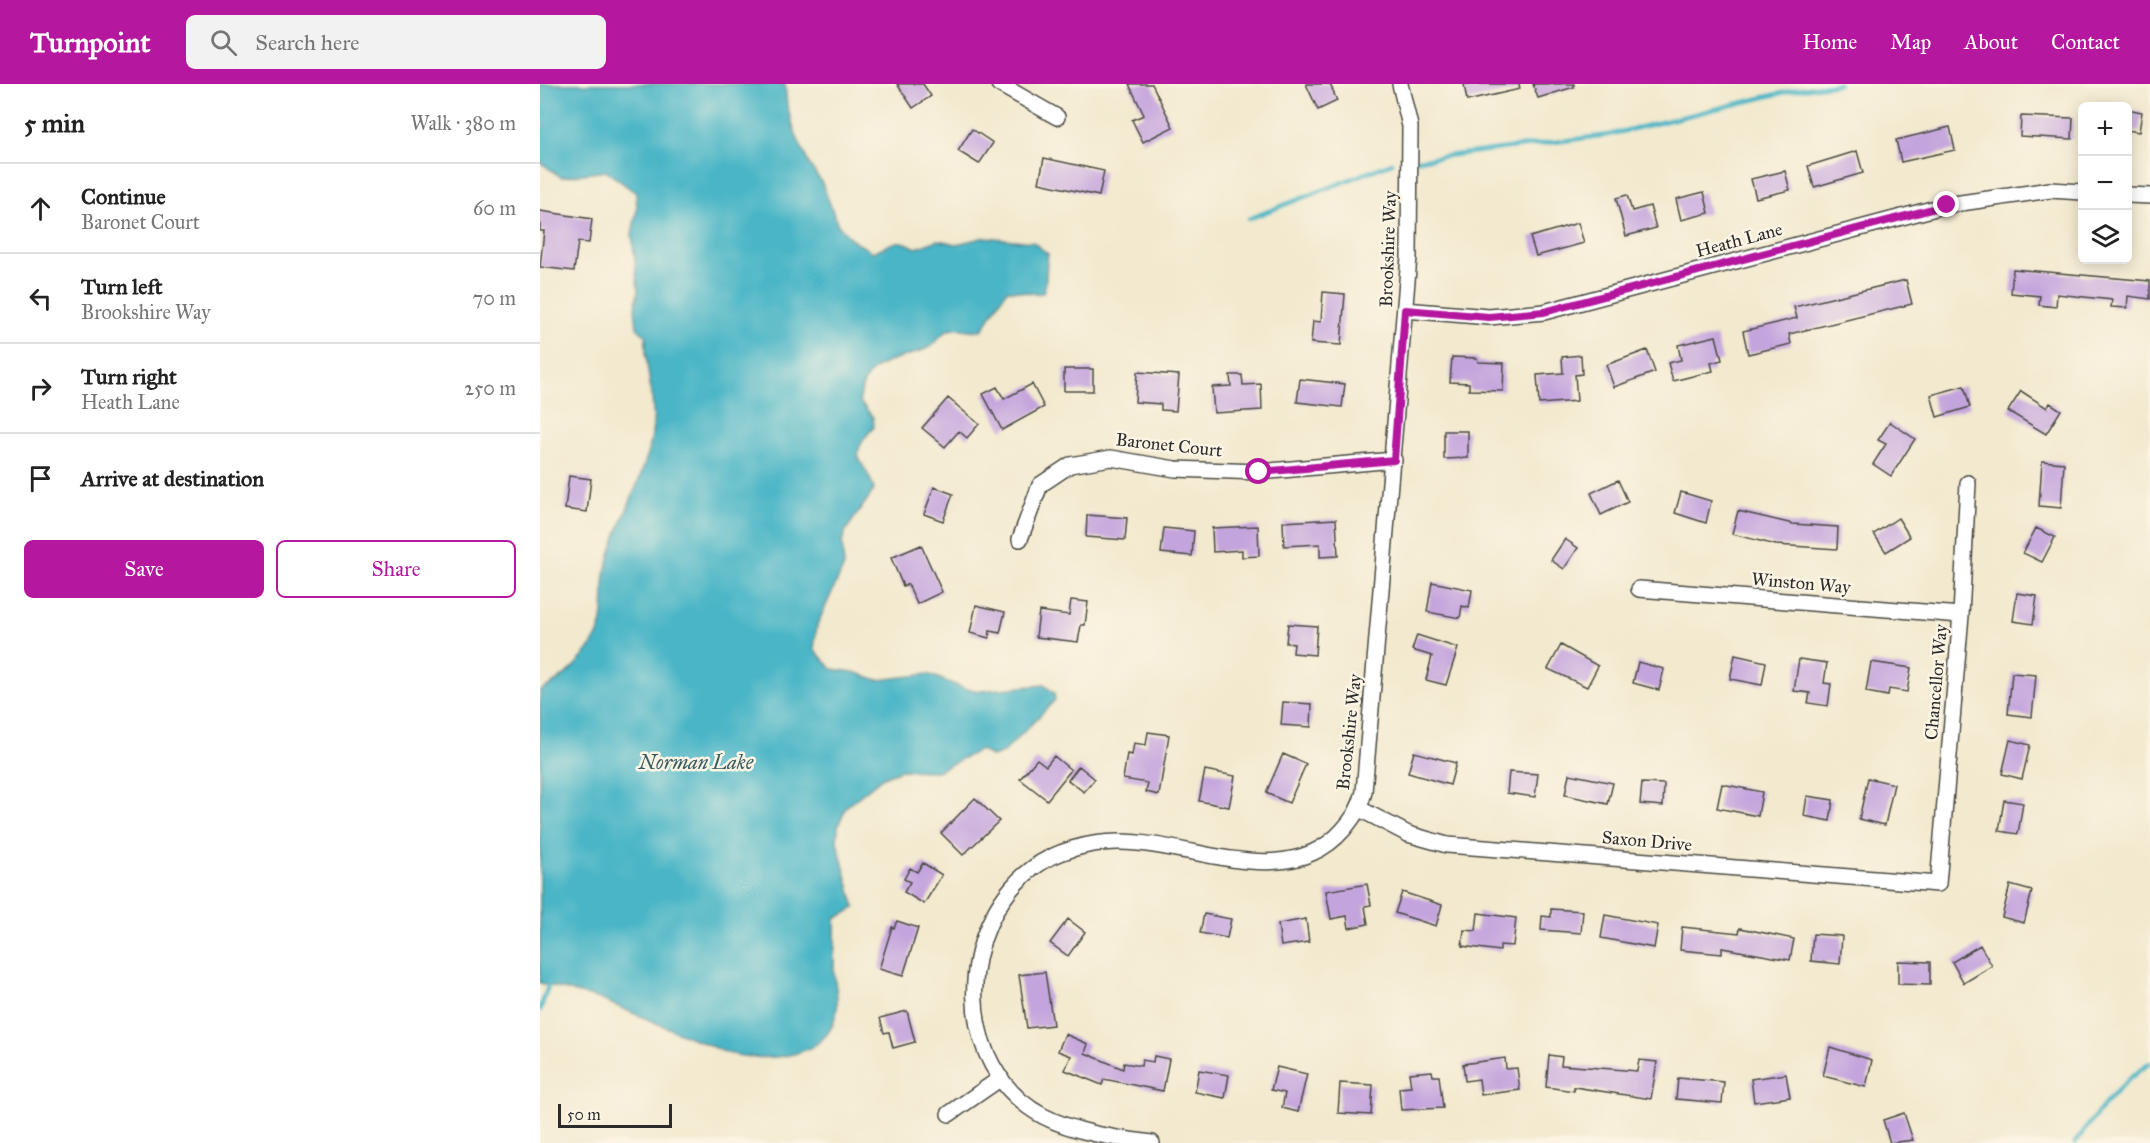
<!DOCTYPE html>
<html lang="en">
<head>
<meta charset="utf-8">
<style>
	:root { --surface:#fff; --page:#f2f2f2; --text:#222; --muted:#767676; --line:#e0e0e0; --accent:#b5179e }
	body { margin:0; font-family:"IM FELL Great Primer",serif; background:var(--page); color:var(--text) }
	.controls { position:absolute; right:18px; top:18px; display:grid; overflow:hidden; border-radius:9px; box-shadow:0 3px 15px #0003 }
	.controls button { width:54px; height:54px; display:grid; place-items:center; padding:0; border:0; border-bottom:2px solid var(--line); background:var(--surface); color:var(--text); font:30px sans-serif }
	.scale { position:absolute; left:18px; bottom:15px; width:114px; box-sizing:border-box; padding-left:6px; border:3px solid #2b2b2b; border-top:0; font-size:16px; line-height:21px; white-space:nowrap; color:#2b2b2b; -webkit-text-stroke:4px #fcf5e5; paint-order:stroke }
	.stop { position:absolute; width:18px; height:18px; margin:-14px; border:4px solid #b5179e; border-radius:50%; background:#fff }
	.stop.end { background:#b5179e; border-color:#fff; box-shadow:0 2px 6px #0008 }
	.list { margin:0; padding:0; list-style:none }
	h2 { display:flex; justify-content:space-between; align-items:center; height:78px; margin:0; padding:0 24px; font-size:26px }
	h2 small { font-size:20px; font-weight:400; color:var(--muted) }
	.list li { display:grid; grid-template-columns:39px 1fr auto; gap:18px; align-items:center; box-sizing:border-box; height:90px; padding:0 24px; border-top:2px solid var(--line) }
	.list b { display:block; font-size:22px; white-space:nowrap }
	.list p { margin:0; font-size:20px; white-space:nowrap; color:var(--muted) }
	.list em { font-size:20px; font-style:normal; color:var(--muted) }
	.actions { display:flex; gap:12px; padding:18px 24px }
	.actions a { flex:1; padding:14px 0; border:2px solid var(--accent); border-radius:9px; text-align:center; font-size:21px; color:var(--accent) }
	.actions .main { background:var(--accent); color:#fff }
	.icon { flex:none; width:33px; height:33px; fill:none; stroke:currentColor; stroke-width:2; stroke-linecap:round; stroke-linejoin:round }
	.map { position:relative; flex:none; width:1610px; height:1059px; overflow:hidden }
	header { display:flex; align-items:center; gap:36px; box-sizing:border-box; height:84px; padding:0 30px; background:var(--accent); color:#fff }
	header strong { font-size:28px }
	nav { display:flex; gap:33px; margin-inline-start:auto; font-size:21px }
	.search { width:420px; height:54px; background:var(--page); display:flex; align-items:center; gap:15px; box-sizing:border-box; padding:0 21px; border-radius:9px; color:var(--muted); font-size:22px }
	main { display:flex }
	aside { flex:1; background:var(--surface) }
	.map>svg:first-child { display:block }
	.water { fill:#4ab5c6; stroke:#3a7078; stroke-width:1.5 }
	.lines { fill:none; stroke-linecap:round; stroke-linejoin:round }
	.stream { stroke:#4ab5c6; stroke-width:4.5 }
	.building { fill:#c4a4dd }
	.minor-casing { stroke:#494843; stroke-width:18 }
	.minor { stroke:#fff; stroke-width:15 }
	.route { stroke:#b5179e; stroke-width:8 }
	.labels { text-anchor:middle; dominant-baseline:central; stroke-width:5; stroke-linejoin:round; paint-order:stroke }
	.street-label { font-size:18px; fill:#2b2b2b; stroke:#fcf5e5 }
	.water-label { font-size:20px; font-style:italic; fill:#365b61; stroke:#fcf5e5 }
</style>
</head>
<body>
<header>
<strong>Turnpoint</strong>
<div class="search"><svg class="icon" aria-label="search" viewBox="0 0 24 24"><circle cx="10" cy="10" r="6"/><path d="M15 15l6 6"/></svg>Search here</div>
<nav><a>Home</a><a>Map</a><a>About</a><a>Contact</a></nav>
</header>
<main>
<aside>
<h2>5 min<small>Walk · 380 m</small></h2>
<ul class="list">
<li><svg class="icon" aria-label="ahead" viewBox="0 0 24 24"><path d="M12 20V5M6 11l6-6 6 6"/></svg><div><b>Continue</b><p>Baronet Court</p></div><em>60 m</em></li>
<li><svg class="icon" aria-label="left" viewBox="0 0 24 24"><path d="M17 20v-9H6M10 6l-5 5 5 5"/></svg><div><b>Turn left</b><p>Brookshire Way</p></div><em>70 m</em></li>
<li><svg class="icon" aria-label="right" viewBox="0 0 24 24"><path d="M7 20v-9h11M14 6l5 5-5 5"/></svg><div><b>Turn right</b><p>Heath Lane</p></div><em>250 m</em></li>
<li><svg class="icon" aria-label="arrive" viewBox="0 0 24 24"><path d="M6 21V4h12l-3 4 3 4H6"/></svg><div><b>Arrive at destination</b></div></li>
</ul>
<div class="actions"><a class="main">Save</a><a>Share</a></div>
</aside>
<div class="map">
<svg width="1610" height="1059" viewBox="0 0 1610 1059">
	<rect width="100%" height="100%" fill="#fcf5e5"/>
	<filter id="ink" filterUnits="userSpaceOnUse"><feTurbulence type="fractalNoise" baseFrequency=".0167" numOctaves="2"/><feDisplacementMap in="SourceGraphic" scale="12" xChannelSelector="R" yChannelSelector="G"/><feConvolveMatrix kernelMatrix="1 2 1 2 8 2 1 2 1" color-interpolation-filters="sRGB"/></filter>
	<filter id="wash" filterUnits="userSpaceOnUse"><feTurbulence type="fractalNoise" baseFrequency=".008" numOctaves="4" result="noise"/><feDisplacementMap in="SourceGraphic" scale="24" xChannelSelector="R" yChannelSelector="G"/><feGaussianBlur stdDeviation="1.35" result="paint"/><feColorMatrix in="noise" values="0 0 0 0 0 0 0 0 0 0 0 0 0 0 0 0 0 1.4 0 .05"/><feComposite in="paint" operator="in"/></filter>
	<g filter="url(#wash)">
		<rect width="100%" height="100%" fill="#f2e9ce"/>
		<path class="water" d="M0 0H245L247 22 256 51 269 80 282 99 298 141 312 156 332 168C353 161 355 151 376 164L398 156 417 160 445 153 493 158 508 170C505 184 508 197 503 209 490 211 480 206 467 206L442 246C430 248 426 244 415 245 402 245 399 258 390 263 360 278 321 274 320 318L333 333 334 343C303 377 326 373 334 406L306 446 302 459 304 482 277 541 274 565 292 585 314 588 338 596 388 590 423 604 440 607 504 601 514 609 515 616 463 669 452 673 440 666 397 687 361 686 343 693 306 723 298 742 297 758 315 824 295 835C296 851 294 868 294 885 294 898 299 913 297 926 289 977 226 978 187 969L60 915 0 899V606C23 598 51 568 60 545 66 527 62 508 65 491 74 440 108 394 113 342 116 311 103 282 106 252L97 244 95 224 98 206 92 150 97 125 96 109 66 87 21 93 0 78Z"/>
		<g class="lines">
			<path class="stream" d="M876 76 1068 51 1254 6 1299 0
				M708 135 852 79
				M0 926 8 902
				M1535 1059C1558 1028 1577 1001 1610 979"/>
		</g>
		<g id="blocks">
			<path class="building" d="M357 0H383L391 12 373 24Z
				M589 0H612L633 43 603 58 592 36 604 31Z
				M766 0H790L797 17 778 26Z
				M924 0H979L980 5 927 17Z
				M993 0H1034V3L998 14Z
				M1587 25 1602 28 1599 48 1587 46Z
				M1481 32 1533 34 1532 55 1480 52Z
				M1410 43 1415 66 1361 78 1356 56Z
				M432 45 453 59 439 80 418 67Z
				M1317 67 1323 89 1274 103 1268 82Z
				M504 74 564 87 559 112 499 99Z
				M1245 87 1250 106 1216 114 1211 95Z
				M1164 108 1169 129 1141 136 1136 115Z
				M1087 111 1092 127 1110 122 1116 144 1086 152 1076 114Z
				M0 127 52 135 49 159 38 158 34 187 0 183 4 147H0Z
				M1038 139 1044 159 996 172 990 153Z
				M1473 185 1610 197V215L1588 212 1587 224 1571 223 1572 216 1517 210 1516 223 1499 221 1500 212 1471 209Z
				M1366 196 1372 220 1249 250 1251 260 1208 270 1203 247 1257 234 1254 223Z
				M783 208 805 210 801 261 771 259 773 237 781 238Z
				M1176 252 1182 276 1171 279 1173 287 1133 297 1128 279 1141 276 1138 261Z
				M1107 266 1115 288 1074 303 1066 281Z
				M1041 271 1042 290 1035 291 1037 317 999 320 997 291 1023 289 1022 273Z
				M912 273 937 274 938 278 964 279 963 307 929 306V299L910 298Z
				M524 285H553V307H524Z
				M597 288 639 291 636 327 621 326V320L595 318Z
				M690 291H702L703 301 721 300 722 326 674 329 672 303 691 302Z
				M760 295 805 300 802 323 757 318Z
				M492 300 504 323 462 346 443 310 457 303 464 315Z
				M1424 302 1430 323 1397 333 1391 311Z
				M1481 307 1507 324 1510 319 1521 326 1506 350 1468 327Z
				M408 314 439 340 427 354 419 347 405 363 382 344Z
				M1350 338 1375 355 1351 392 1333 380 1346 360 1338 356Z
				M904 347H928V374L904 375Z
				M1502 377 1524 379 1521 424 1499 422Z
				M29 392 51 395 47 428 25 425Z
				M1078 396 1088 418 1061 431 1051 409Z
				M394 403 413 410 403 437 384 430Z
				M1141 408 1171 417 1166 439 1135 429Z
				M1198 427 1253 440 1298 443 1297 465 1236 461 1192 450Z
				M547 431 587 434 585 456 546 453Z
				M1358 434 1370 453 1346 468 1334 450Z
				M796 435 798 472 780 473V460L744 462 743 438Z
				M718 442 719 472 702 473V466L673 468 672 444Z
				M624 444 654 447 652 472 621 469Z
				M1496 444 1515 453 1502 478 1483 469Z
				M1025 455 1038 464 1024 485 1011 476Z
				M381 461 402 508 377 520 368 500 363 502 351 474Z
				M892 498 932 506 929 524 922 522 920 534 887 528Z
				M1477 509 1497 512 1493 540 1473 537Z
				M531 516 548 518 545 541H541L538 558 496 553 499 527 529 531Z
				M436 521 465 528 460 549 450 547 449 554 430 549Z
				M748 540 777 542 775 571 753 569 754 560 746 559Z
				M877 551 918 564 906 601 886 596 892 572 872 566Z
				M1021 561 1058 582 1047 603 1008 585Z
				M1195 571 1226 578 1222 601 1190 595Z
				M1259 575 1287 579 1284 599 1291 600 1288 622 1268 619 1270 609 1254 607Z
				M1098 578 1124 585 1119 606 1093 599Z
				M1331 578 1371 584 1367 608 1349 605 1348 612 1326 608Z
				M1472 589 1496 591 1492 633 1468 630Z
				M743 618 772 620 771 643 741 641Z
				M608 648 629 651 619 711 606 708 608 699 583 695 587 670 592 671 594 659 606 661Z
				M1470 656 1490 661 1482 695 1462 690Z
				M874 668 916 679 910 701 868 689Z
				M743 670 766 680 749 719 726 709Z
				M514 672 531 686 507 716 480 695 497 675 506 682Z
				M539 682 555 695 544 708 528 696Z
				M665 686 695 692 689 723 659 717Z
				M969 688 998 690 995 713 967 709Z
				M1029 690 1073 699 1068 720 1025 711Z
				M1328 694 1354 700 1345 741 1319 735Z
				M1102 699 1124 700 1123 722 1100 720Z
				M1182 700 1222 708 1218 732 1177 724Z
				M1267 712 1293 716 1290 737 1264 732Z
				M435 714 459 737 423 771 401 749Z
				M1464 716 1483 719 1478 750 1459 747Z
				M383 779 402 791 384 820 364 808 370 798 364 795 370 784 377 788Z
				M827 800 831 821 825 822 828 840 809 844 807 832 791 835 786 807Z
				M1470 801 1492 807 1484 839 1462 833Z
				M862 808 902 821 896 842 855 829Z
				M1011 825 1043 827 1041 849 1001 846 1002 832 1011 833Z
				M938 829 976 834 973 862 960 861V867L922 862 924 846 936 847Z
				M664 830 691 835 687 854 660 849Z
				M1065 831 1118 841 1114 864 1061 854Z
				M528 835 545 848 528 872 510 859Z
				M766 835 769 858 741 862 738 840Z
				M357 837 378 844 363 892 339 885 352 843 354 844Z
				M1142 843 1199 849 1200 844 1254 855 1250 876 1182 864V870L1140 866Z
				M1273 850 1302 852 1300 880 1271 877Z
				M1440 861 1452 882 1424 899 1412 878Z
				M1358 877 1390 878V901L1358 900Z
				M505 888 513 941 487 944 479 891Z
				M367 927 375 958 353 964 349 948 344 949 340 934Z
				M525 950 548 960 545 969 583 985 584 979 601 982 602 976 613 978 614 972 629 975 623 1007 564 995 562 1001 525 986 531 972 518 967Z
				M1290 963 1332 976 1326 1003 1283 992Z
				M1009 971 1022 973 1021 981 1097 987 1099 976 1117 978 1111 1015 1034 1003V1007L1006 1003Z
				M965 974 966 985 977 984 980 1006 941 1011 939 995 925 997 923 980Z
				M737 983 767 990 758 1028 742 1024 745 1009 731 1006Z
				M659 986 689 991 685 1014 655 1008Z
				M892 987 893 992H899L903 1024 861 1026 859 1004 871 1003 869 989Z
				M1246 990 1250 1013 1214 1018 1211 995Z
				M1138 994 1184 998 1182 1019 1136 1015Z
				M800 999 833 1001 831 1031 798 1029Z
				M1364 1029 1373 1056 1350 1059 1343 1036Z"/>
		</g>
	</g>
	<g filter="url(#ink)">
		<use href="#blocks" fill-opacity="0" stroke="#494843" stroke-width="1.5"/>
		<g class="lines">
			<g class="minor-casing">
				<path id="minor" d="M459 0 517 33
					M1588 111 1610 112
					M865 226 949 233 1004 228 1407 121 1510 106 1542 108
					M480 455 500 401 530 381 571 374 635 385 719 388 854 376
					M1099 505 1421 531
					M820 725 868 750 907 761 1398 800 1421 531 1428 399
					M409 1030 461 994
					M612 1059C575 1054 536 1049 503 1032 412 983 415 843 493 784 515 767 550 758 578 758 649 757 747 810 803 746 814 733 820 724 824 708L869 173 870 42 860 0"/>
			</g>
			<use href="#minor" class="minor"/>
		</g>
	</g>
	<g class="lines" filter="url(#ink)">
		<path class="route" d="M719 388 854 376 865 226 949 233 1004 228 1407 121"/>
	</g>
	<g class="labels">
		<g class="street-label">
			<text transform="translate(1199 156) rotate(-15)">Heath Lane</text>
			<text transform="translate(848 165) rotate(-88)">Brookshire Way</text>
			<text transform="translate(629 361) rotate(6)">Baronet Court</text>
			<text transform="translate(1261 499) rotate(5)">Winston Way</text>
			<text transform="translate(1396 598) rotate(-85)">Chancellor Way</text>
			<text transform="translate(809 648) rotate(-84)">Brookshire Way</text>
			<text transform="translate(1107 757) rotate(5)">Saxon Drive</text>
		</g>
		<g class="water-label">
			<text x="156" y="678">Norman Lake</text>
		</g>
	</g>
</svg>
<div class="controls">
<button>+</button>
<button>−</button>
<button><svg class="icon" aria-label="layers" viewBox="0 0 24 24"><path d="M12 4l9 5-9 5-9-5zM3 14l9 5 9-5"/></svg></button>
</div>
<div class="scale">50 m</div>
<div class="stop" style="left:719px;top:388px"></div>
<div class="stop end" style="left:1407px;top:121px"></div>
</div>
</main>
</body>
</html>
